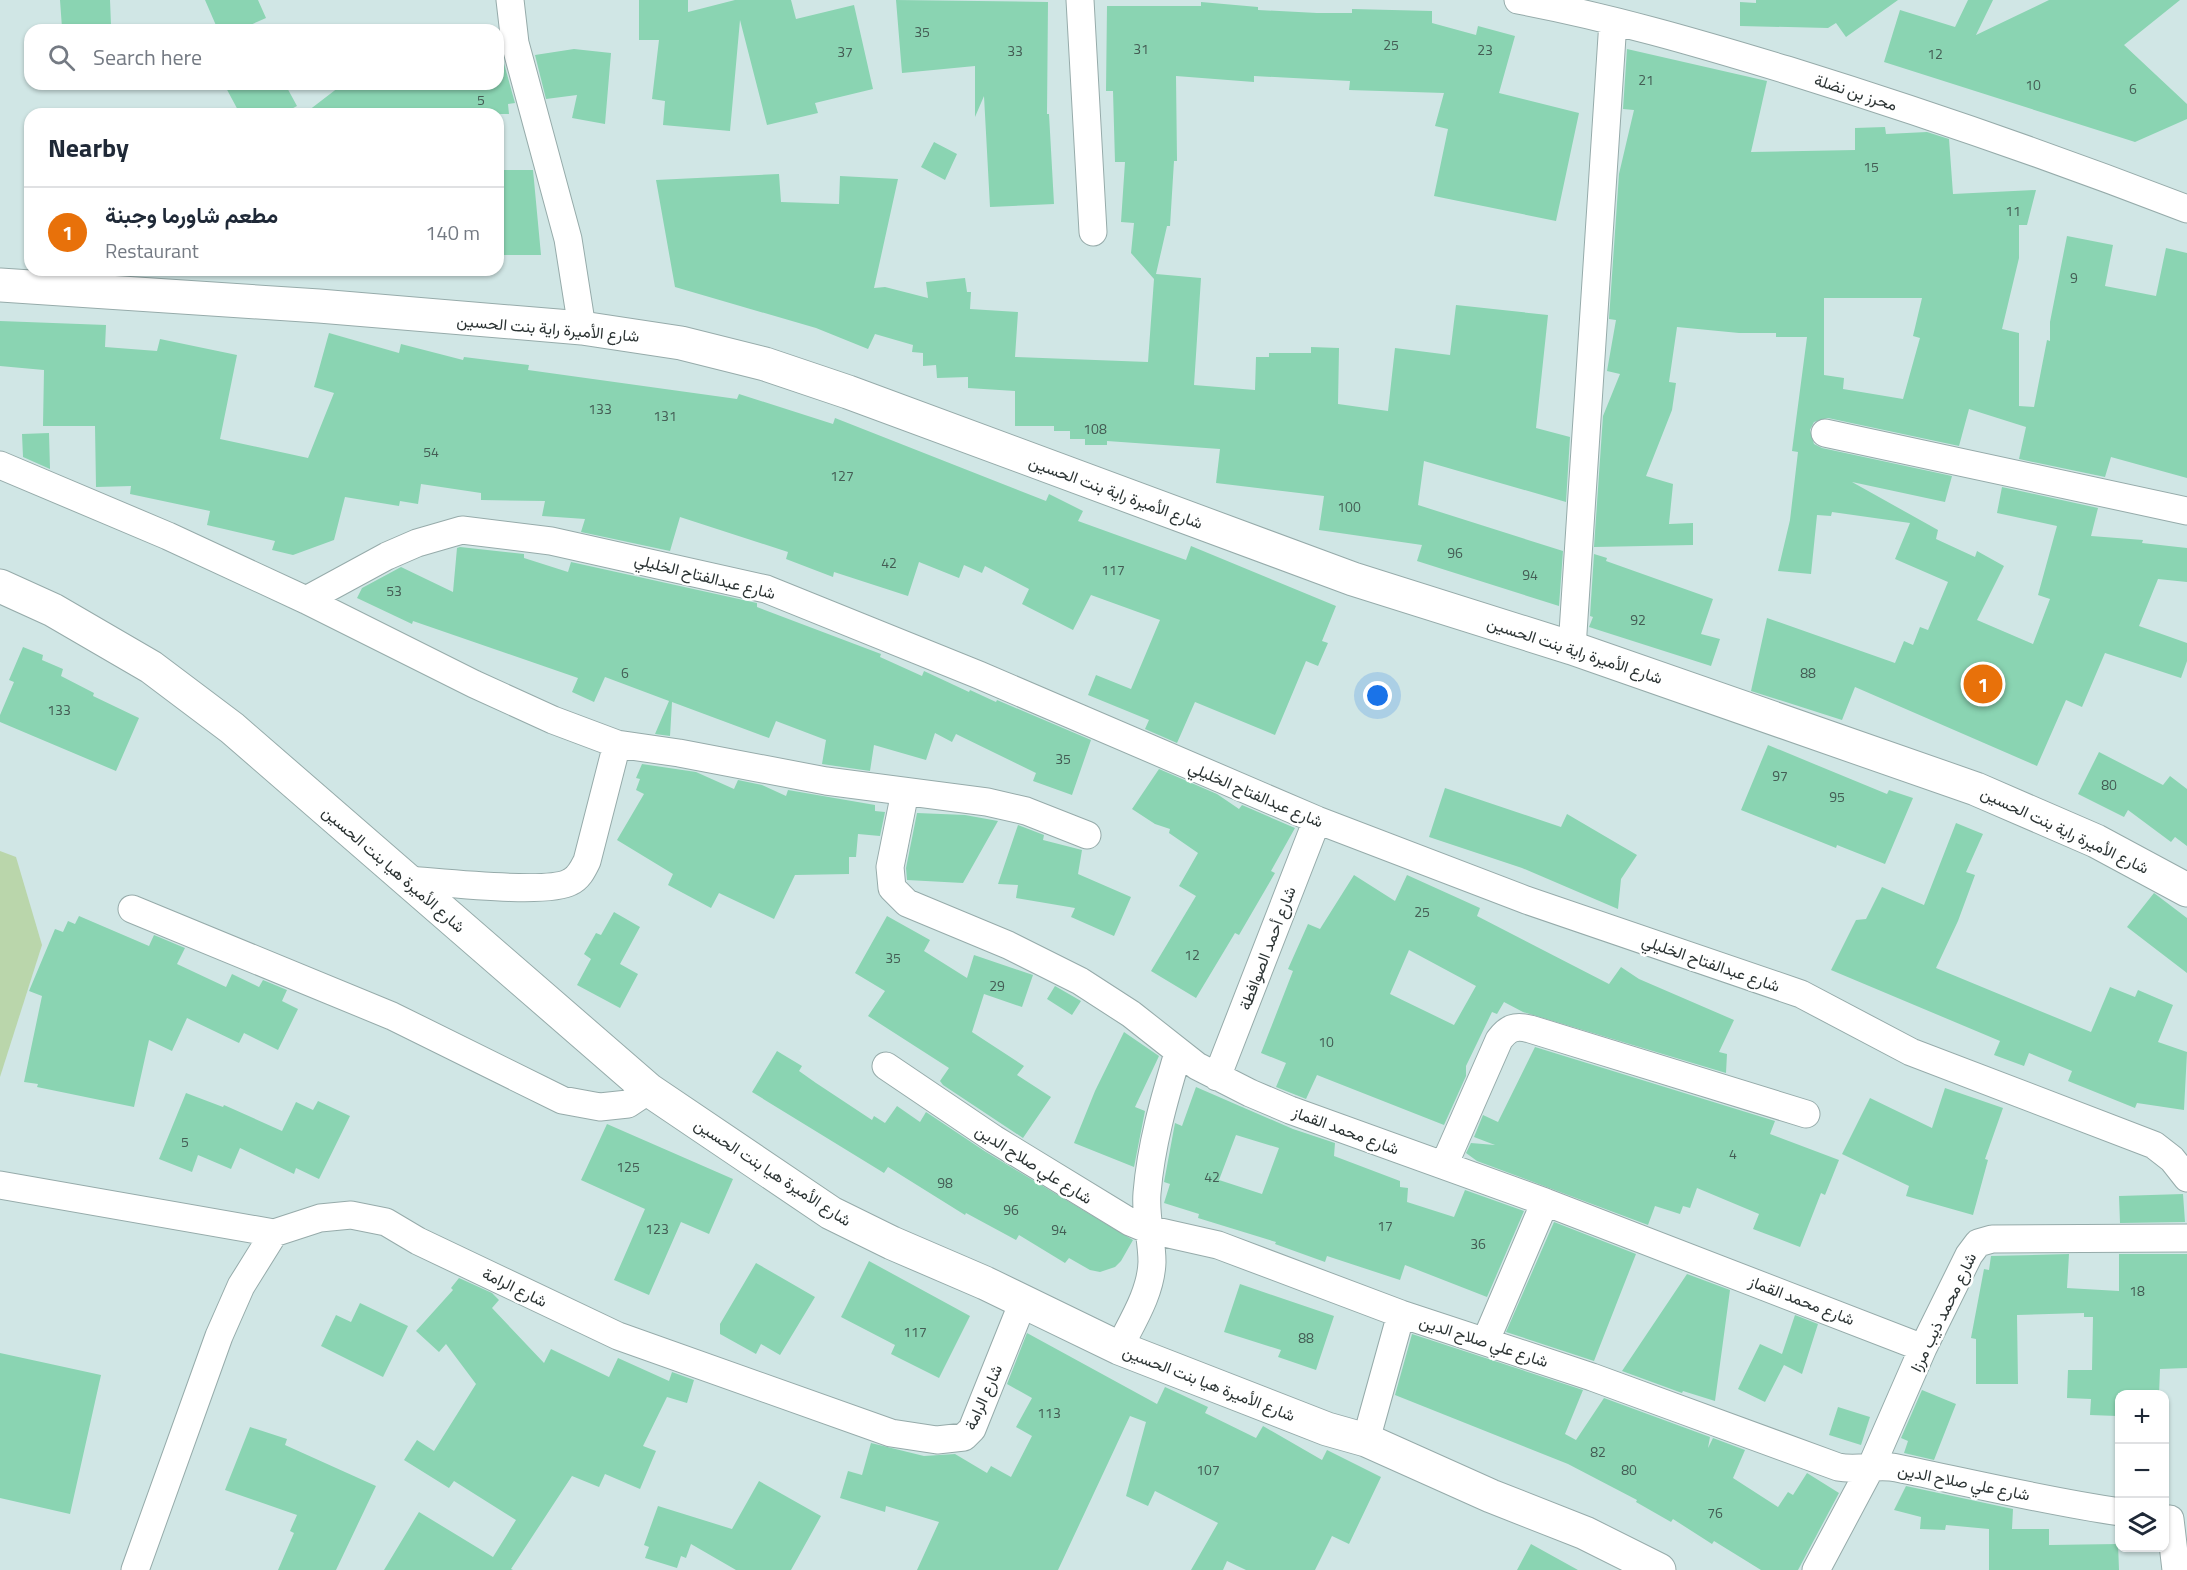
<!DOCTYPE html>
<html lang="en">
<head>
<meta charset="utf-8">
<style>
	:root { --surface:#fff; --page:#f2f2f3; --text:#1f2937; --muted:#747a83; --line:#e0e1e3; --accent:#7c3aed }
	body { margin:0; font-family:"Titillium Web",Vazirmatn,sans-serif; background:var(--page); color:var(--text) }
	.controls { position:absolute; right:18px; bottom:18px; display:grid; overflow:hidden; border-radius:12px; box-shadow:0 2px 4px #0004 }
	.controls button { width:54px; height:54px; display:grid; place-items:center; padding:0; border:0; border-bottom:2px solid var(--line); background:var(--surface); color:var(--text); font:30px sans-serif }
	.you { position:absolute; left:1378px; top:696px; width:21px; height:21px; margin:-15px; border:4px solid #fff; border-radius:50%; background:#1a73e8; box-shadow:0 0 0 9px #1a73e833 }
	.badge { display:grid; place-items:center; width:39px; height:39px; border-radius:50%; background:var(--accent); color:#fff; font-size:20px; font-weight:700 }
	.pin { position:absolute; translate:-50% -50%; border:3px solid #fff; box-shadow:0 2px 6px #0006 }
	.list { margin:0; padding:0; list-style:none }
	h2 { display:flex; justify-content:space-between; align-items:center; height:78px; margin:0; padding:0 24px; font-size:26px }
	h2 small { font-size:20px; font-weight:400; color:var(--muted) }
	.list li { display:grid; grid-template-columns:39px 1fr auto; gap:18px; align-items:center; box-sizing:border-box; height:90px; padding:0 24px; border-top:2px solid var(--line) }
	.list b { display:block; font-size:22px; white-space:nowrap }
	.list p { margin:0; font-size:20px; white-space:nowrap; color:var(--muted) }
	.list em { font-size:20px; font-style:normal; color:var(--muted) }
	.icon { flex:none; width:33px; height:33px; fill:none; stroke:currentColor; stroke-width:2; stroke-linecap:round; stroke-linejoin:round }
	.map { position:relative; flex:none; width:2187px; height:1570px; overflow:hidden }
	.search { position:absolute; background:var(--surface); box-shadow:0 2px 4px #0004; left:24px; top:24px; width:480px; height:66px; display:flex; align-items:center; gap:15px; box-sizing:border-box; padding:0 21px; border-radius:18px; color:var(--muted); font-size:22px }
	.panel { position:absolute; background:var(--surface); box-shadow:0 2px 4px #0004; left:24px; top:108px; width:480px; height:168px; border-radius:18px }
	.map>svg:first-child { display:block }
	.green { fill:#bad6ab }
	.building { fill:#8ad4b2; fill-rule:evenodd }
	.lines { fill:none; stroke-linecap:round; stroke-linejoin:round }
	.minor-casing { stroke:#96abaa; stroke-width:29 }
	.primary-casing { stroke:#96abaa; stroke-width:35 }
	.minor { stroke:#fff; stroke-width:27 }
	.primary { stroke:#fff; stroke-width:33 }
	.labels { text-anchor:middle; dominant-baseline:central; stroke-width:5; stroke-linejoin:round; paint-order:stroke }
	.number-label { font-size:14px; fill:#445c54 }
	.street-label { font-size:16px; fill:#2c3434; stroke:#fff }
</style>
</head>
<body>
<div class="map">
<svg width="2187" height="1570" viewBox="0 0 2187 1570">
	<rect width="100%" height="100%" fill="#d0e6e5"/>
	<path class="green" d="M0 851 16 857 42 945 0 1077Z"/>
	<path class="building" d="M60 0H110L111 25 62 28Z
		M205 0H258L266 18 239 30H218Z
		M639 0H688V12L735 0H791L796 19 854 5 873 89 815 103 818 113 767 125 740 20 730 131 663 125 665 101 652 99 659 40H639Z
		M896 0 1048 2 1047 114H1049L1054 204 990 207 984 96 975 117V66L902 73Z
		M1756 0H1898L1846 37 1836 23 1828 28 1740 26V2L1756 3Z
		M1968 0H1993L1976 35 2049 0H2180L2124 45 2187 104V119L2135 142 1884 62 1900 10 1955 27Z
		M1201 2 1258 7V10L1317 13H1352V9L1432 11V23L1476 35 1478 26 1515 36 1499 93 1579 113 1556 221 1434 196 1448 129 1435 126 1444 93 1349 90 1350 81 1254 76V82L1176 76 1177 161H1174L1170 226H1167L1156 274 1201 278 1194 385 1255 390 1256 357H1269V353H1311V347L1339 348 1338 404 1388 411 1395 348 1450 355 1456 305 1548 315 1536 428 1570 437 1566 502 1424 461 1418 505 1563 551 1559 606 1417 561 1422 545 1319 530 1324 496 1216 483 1220 449 1107 441V445H1085V439H1070V431H1054V426H1015V391L968 388V377L937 378 936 365 923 366V353L912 352 913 345 875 334 868 349 816 328 675 287 656 180 779 174 781 202 839 204 840 176 898 179 874 288 885 287 928 298 926 282 965 278 967 292H971L970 309 1018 312 1015 357 1148 362 1154 279 1131 253 1134 223 1121 222 1125 162H1115L1113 91H1106L1107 6H1201Z
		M574 49 611 53 605 124 572 118 577 95 546 99 535 55Z
		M1627 49 1767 81 1751 152 1855 150V128L1885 127 1886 134 1927 132 1949 139 1953 194 2036 190 2027 225H2019V258L2002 329 2019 333V406L2034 407 2047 340 2050 341V322L2067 236 2113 245 2105 286 2156 296 2166 248 2187 253V478L2111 457 2105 477 2019 459 2026 427 1969 409 1959 446 1828 418 1814 422 1810 430 1814 444 1822 448 1952 476 1945 502 1852 482 1938 530 1936 539 1975 557 1977 551 2004 566 1977 620 2033 644 2050 599 2038 595 2057 526 1997 513 2002 487 2098 508 2091 536 2143 540 2142 543 2187 548V582L2158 579 2139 626 2187 643V661L2181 678 2105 653 2082 707 2066 700 2037 766 1855 687 1842 720 1751 691 1767 618 1895 663 1904 641 1913 645 1920 627 1928 630 1948 582 1895 559 1910 523 1832 512 1831 516 1817 515 1811 574 1778 571 1790 520 1798 452 1792 451 1807 337H1776V333H1739L1677 327 1669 382 1676 383 1672 410 1646 476 1673 484 1669 524 1693 523V545L1594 547 1603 416 1620 374 1607 371 1616 320 1609 319 1619 174 1634 110 1623 109ZM1824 298H1922L1913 336 1920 338 1903 399 1843 389 1844 378 1824 375Z
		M503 60 515 103 508 104 509 114H304L343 84H498V61Z
		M224 84H285L297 106 282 114H240Z
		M934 142 957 154 945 180 921 167Z
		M498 170H533L541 255H498Z
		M0 321 106 325 105 347 157 351 160 339 237 355 220 439 308 458 334 393 314 387 329 333 399 353 401 344 463 360 464 357 529 365 528 370 737 399 739 394 833 424 835 418 1046 501 1049 494 1083 511 1078 521 1186 560 1191 546 1336 606 1322 641 1328 643 1318 666 1306 661 1275 735 1195 702 1177 743 1145 729 1149 720 1088 695 1096 675 1131 689 1160 620 1091 595 1073 630 1022 604 1029 589 985 566 982 573 964 565 959 578 919 562 908 596 834 572 833 577 786 559 788 552 680 517 670 551 581 532 585 519 542 516 545 501 481 500V493L421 484 418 504 400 501 399 506 345 497 334 540 293 555 272 550 275 541 207 525 210 511 130 494 131 486 96 487 95 426H43L44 370 0 366Z
		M49 433 50 469 23 457 22 434Z
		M460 547 524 554V558L568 572 571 562 757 603V607L881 654 880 657 922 676 924 671 969 692 970 690 996 702 997 700 1091 740 1072 795 1033 781 1036 773 956 734 952 742 935 733 926 760 874 745 870 771 822 764 826 740 776 721 769 738 672 702 670 736 655 734 669 701 605 677 594 702 572 692 578 678 413 621 412 624 357 598 362 588 401 567 453 592 457 548Z
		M1594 554 1607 558 1606 561 1713 599 1701 634 1720 639 1711 666 1589 627 1593 617 1590 616Z
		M23 647 43 655 42 660 63 669 61 676 94 693 93 696 139 718 116 771 0 722V715L14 682 9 680Z
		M1768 745 1887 794 1889 790 1913 798 1885 864 1837 845 1836 848 1741 810Z
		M2099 752 2163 785 2170 776 2187 789V846L2175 837 2171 842 2128 810 2124 817 2078 794Z
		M642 764 696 772 734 789 738 780 762 785 786 796 788 790 875 805V811L885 812 880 836 858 834 856 857H849V874L795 875 774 919 719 893 711 908 668 885 673 874 617 840 644 794 636 790 640 779 636 778Z
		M1159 769 1217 794 1239 809 1242 805 1295 828 1271 871 1275 873 1239 935 1235 933 1196 998 1151 971 1196 896 1179 886 1198 853 1169 833 1170 829 1155 824 1132 809Z
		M1445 788 1561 827 1567 814 1637 855 1621 879 1618 909 1522 868 1429 837Z
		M917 813 965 815 998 821 963 883 907 880 906 868Z
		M1956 823 1983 834 1966 872 1975 875 1958 921 1936 968 2091 1032 2110 987 2135 997 2138 990 2173 1005 2158 1042 2187 1052 2184 1110 2137 1103 2135 1108 2068 1081 2072 1071 2029 1053 2024 1066 1994 1055 2000 1041 1831 970 1856 920 1866 919 1882 887 1924 905Z
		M1018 825 1044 835 1043 840 1082 850 1078 874 1131 897 1114 936 1071 917 1075 908 1016 898 1018 885 998 884Z
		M1354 875 1395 901 1407 875 1480 908 1477 916 1609 984 1621 967 1639 979 1734 1020 1719 1052 1727 1054 1726 1073 1523 1012 1504 1002 1497 1014 1492 1012 1466 1066V1076L1444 1125 1317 1075 1306 1099 1276 1087 1286 1063 1261 1053 1293 971 1288 969 1308 924 1320 929ZM1409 950 1476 986 1454 1025 1390 994Z
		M2154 893 2187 918V973L2127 927Z
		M614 912 640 927 620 964 638 974 620 1008 577 985 591 959 584 954 596 933 601 935Z
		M79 916 149 946 154 935 185 948 177 964 226 987 232 974 259 987 263 980 287 990 282 1001 298 1009 278 1050 244 1033 239 1043 187 1018 172 1051 149 1040 134 1107 37 1087 38 1084 24 1082 42 996 29 991 55 929 63 932 68 921 75 924Z
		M887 916 930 940 924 951 967 978 974 955 1033 975 1022 1007 984 994 972 1032 1024 1066 1017 1075 1051 1097 1023 1138 943 1085 940 1081 949 1068 868 1016 885 991 855 973Z
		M1055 986 1081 1001 1072 1015 1047 999Z
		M1124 1032 1159 1056 1135 1107 1145 1111 1134 1167 1074 1143 1095 1091Z
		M1535 1047 1775 1121 1770 1134 1839 1160 1825 1195 1821 1193 1800 1247 1753 1229 1759 1214 1697 1188 1690 1208 1683 1206 1680 1214 1655 1206 1648 1225 1477 1161 1466 1153 1471 1143 1495 1145 1474 1137 1483 1115 1498 1122Z
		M777 1051 802 1066 799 1071 816 1083 872 1120 874 1116 885 1123 897 1106 920 1122 926 1112 986 1152 1133 1240 1121 1261 1115 1267 1100 1272 1090 1270 1069 1258 1065 1263 1019 1235 1016 1240 966 1213 965 1215 888 1167 884 1173 752 1092Z
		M1196 1087 1293 1129 1335 1143 1334 1156 1400 1181V1187L1408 1188 1407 1202 1454 1217 1465 1190 1524 1211 1487 1297 1405 1265 1400 1280 1327 1256 1325 1262 1275 1244 1276 1242 1198 1218 1199 1214 1164 1203 1170 1184 1164 1182 1175 1123 1182 1126ZM1236 1135 1279 1148 1262 1194 1219 1180Z
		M1945 1088 2003 1108 1985 1159 1988 1160 1973 1215 1906 1196 1909 1186 1842 1154 1870 1098 1932 1128Z
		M186 1093 223 1107 224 1105 282 1131 296 1102 313 1110 318 1101 350 1116 319 1179 296 1168 294 1174 240 1148 231 1169 198 1155 192 1172 159 1159Z
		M607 1124 733 1179 709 1234 681 1222 649 1295 614 1280 645 1209 581 1180Z
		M2183 1194 2185 1222 2120 1223 2119 1196Z
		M1554 1222 1636 1254 1594 1361 1506 1332Z
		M2069 1254 2067 1288 2119 1291V1254H2187V1368L2160 1369 2159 1395 2118 1393 2117 1416 2090 1415 2091 1399 2067 1398 2068 1370H2092L2093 1317H2084V1313L2017 1315 2018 1384H1976V1339L1971 1338 1984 1269 1989 1270 1991 1256Z
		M869 1261 970 1316 939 1378 891 1354 895 1345 841 1317Z
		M756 1263 815 1297 780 1355 761 1344 756 1354 720 1334V1324Z
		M1687 1274 1730 1290 1715 1401 1683 1391 1682 1393 1622 1371Z
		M459 1278 492 1293 499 1300 492 1308 544 1363 551 1349 609 1377 618 1358 669 1381 672 1372 694 1380 687 1403 667 1397 643 1446 656 1451 640 1489 605 1474 599 1487 572 1476 511 1569 513 1570H384L419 1512 493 1557 516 1520 454 1481 449 1488 404 1460 417 1440 434 1451 476 1384 446 1344 439 1352 416 1331 453 1290 451 1288Z
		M1240 1284 1334 1316 1316 1370 1278 1357 1281 1350 1224 1332Z
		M360 1303 408 1326 383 1377 321 1346 336 1315 351 1322Z
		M1795 1315 1818 1324 1802 1374 1784 1365 1765 1402 1738 1389 1760 1344 1782 1354Z
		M1027 1333 1157 1404 1165 1387 1208 1407 1205 1413 1256 1438 1263 1426 1322 1460 1327 1450 1381 1477 1349 1544 1332 1536 1315 1570H1246L1227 1561 1223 1570H1191L1218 1523 1155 1491 1148 1506 1126 1496 1146 1422 1130 1416 1058 1570H917L939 1522 886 1506 885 1512 840 1498 848 1471 862 1475 871 1443 924 1456 955 1454 987 1473 991 1466 1011 1477 1032 1436 1016 1427 1032 1398 1007 1384Z
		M1412 1334 1583 1390 1565 1434 1576 1440 1604 1398 1710 1437 1708 1448 1713 1438 1745 1450 1733 1478 1778 1507 1788 1492 1793 1495 1807 1473 1839 1493 1798 1570H1761L1714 1541 1712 1544 1673 1519 1671 1522 1636 1502 1637 1500 1568 1464 1395 1395Z
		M0 1353 101 1375 70 1514 0 1498Z
		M1922 1390 1956 1404 1934 1460 1904 1453 1908 1441 1901 1438Z
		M1838 1407 1870 1417 1861 1445 1829 1435Z
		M250 1427 287 1439 285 1445 376 1486 336 1570H278L294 1533 290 1531 297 1515 225 1490Z
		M759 1481 821 1516 791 1570H736L691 1544 686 1558 681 1556 677 1568 645 1558 649 1547 644 1545 658 1506 732 1529Z
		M1906 1486 2013 1509 2012 1529H2049V1545L2118 1544 2119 1570H1989V1529L1946 1525 1945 1530 1920 1529 1921 1517 1894 1510Z
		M1531 1544 1578 1570H1517Z"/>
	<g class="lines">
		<g class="minor-casing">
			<path id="minor" d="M510 0 515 43 568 239 582 328
				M1080 0 1093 232
				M1518 0C1609 17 1698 43 1787 70 1922 112 2055 158 2187 209
				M1825 433 2187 511
				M0 465 168 536 306 600 474 684 553 720 617 744 679 753 826 781 987 802 1026 811 1087 835
				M306 600 387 556 417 543 462 530 551 541 766 589 979 675 1317 820 1526 900 1801 994 1911 1052 2154 1145 2172 1159 2187 1178
				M1572 648 1613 21
				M905 792 890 867 892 888 907 903 1008 945 1080 981 1131 1014 1197 1066 1250 1093 1290 1110 1545 1202 1923 1348
				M407 880C439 882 547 895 570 882 579 878 583 869 587 861L617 744
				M132 909 392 1016 562 1100 600 1107 628 1104 649 1090
				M886 1066 994 1139 1130 1222 1147 1229 1218 1245 1401 1314 1592 1377 1838 1467C1858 1471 1877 1464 1897 1468 1971 1483 2045 1501 2120 1512
				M1217 1077 1317 820
				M1444 1165 1499 1040C1508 1028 1515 1025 1530 1029L1806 1114
				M0 1185 274 1233
				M1486 1340 1545 1202
				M1119 1348C1132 1322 1151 1293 1152 1262 1152 1239 1145 1217 1147 1193 1151 1145 1164 1100 1178 1053
				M1366 1440 1401 1314
				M2170 1519 2176 1570
				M135 1570 219 1336 241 1286 274 1233 320 1218 351 1215 386 1222 418 1241 618 1336 891 1433 937 1440 964 1437 972 1429 1023 1302
				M1816 1570 1871 1467 1923 1348 1969 1255 1978 1243 1992 1239 2187 1238"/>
		</g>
		<g class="primary-casing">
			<path id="primary" d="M0 285 319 306 582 328 681 343 765 364 848 392 1353 579 1572 648 1976 789 2096 841 2187 890
				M0 586 53 610 151 667 232 728 649 1090 831 1213 892 1243 985 1283 1119 1348 1327 1429 1366 1440 1491 1496 1585 1533 1659 1570"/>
		</g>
		<use href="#minor" class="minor"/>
		<use href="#primary" class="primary"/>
	</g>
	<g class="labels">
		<g class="number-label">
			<text x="922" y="31">35</text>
			<text x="1391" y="44">25</text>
			<text x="1141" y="48">31</text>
			<text x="1485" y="49">23</text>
			<text x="1015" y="50">33</text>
			<text x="845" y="51">37</text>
			<text x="1935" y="53">12</text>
			<text x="1646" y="79">21</text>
			<text x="2033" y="84">10</text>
			<text x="2133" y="88">6</text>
			<text x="481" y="99">5</text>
			<text x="1871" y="166">15</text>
			<text x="2013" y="210">11</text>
			<text x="2074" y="277">9</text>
			<text x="600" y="408">133</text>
			<text x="665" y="415">131</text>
			<text x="1095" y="428">108</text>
			<text x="431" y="451">54</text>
			<text x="842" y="475">127</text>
			<text x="1349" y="506">100</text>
			<text x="1455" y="552">96</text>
			<text x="889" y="562">42</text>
			<text x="1113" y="569">117</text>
			<text x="1530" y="574">94</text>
			<text x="394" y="590">53</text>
			<text x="1638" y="619">92</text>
			<text x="625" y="672">6</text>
			<text x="1808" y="672">88</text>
			<text x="59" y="709">133</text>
			<text x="1063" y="758">35</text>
			<text x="1780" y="775">97</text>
			<text x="2109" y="784">80</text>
			<text x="1837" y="796">95</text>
			<text x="1422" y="911">25</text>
			<text x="1192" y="954">12</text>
			<text x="893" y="957">35</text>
			<text x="997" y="985">29</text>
			<text x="1326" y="1041">10</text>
			<text x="185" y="1141">5</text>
			<text x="1733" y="1153">4</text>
			<text x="628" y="1166">125</text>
			<text x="1212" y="1176">42</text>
			<text x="945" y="1182">98</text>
			<text x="1011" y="1209">96</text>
			<text x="1385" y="1225">17</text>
			<text x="657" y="1228">123</text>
			<text x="1059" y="1229">94</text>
			<text x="1478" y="1243">36</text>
			<text x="2137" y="1290">18</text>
			<text x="915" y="1331">117</text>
			<text x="1306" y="1337">88</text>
			<text x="1049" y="1412">113</text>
			<text x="1598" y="1451">82</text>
			<text x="1208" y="1469">107</text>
			<text x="1629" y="1469">80</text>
			<text x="1715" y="1512">76</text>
		</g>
		<g class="street-label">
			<text transform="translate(1856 92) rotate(18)">محرز بن نضلة</text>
			<text transform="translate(548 328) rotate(5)">شارع الأميرة راية بنت الحسين</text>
			<text transform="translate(1116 492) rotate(20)">شارع الأميرة راية بنت الحسين</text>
			<text transform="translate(705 576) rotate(14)">شارع عبدالفتاح الخليلي</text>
			<text transform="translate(1575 650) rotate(18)">شارع الأميرة راية بنت الحسين</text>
			<text transform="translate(1256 794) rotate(23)">شارع عبدالفتاح الخليلي</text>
			<text transform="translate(2065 830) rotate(25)">شارع الأميرة راية بنت الحسين</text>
			<text transform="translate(394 869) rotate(41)">شارع الأميرة هيا بنت الحسين</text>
			<text transform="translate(1267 948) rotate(-69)">شارع أحمد الصوافطة</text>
			<text transform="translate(1711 963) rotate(19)">شارع عبدالفتاح الخليلي</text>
			<text transform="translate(1346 1130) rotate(20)">شارع محمد القماز</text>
			<text transform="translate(1034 1164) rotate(32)">شارع علي صلاح الدين</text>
			<text transform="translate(773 1172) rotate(33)">شارع الأميرة هيا بنت الحسين</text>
			<text transform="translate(515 1287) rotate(26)">شارع الرامة</text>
			<text transform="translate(1802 1300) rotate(21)">شارع محمد القماز</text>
			<text transform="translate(1943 1312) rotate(-64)">شارع محمد ذيب مرزا</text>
			<text transform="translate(1484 1341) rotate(18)">شارع علي صلاح الدين</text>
			<text transform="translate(1209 1383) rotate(21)">شارع الأميرة هيا بنت الحسين</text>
			<text transform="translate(983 1397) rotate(-66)">شارع الرامة</text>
			<text transform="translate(1964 1482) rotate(11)">شارع علي صلاح الدين</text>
		</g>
	</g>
</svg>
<div class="controls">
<button>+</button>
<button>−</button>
<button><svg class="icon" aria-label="layers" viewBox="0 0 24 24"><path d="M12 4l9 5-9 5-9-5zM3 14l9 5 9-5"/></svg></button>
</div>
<div class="you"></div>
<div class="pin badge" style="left:1983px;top:684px;background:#e8710a">1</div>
<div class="search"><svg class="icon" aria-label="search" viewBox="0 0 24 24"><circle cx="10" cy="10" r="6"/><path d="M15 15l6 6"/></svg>Search here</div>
<section class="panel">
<h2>Nearby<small></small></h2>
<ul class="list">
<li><span class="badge" style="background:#e8710a">1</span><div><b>مطعم شاورما وجبنة</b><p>Restaurant</p></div><em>140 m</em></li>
</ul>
</section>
</div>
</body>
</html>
